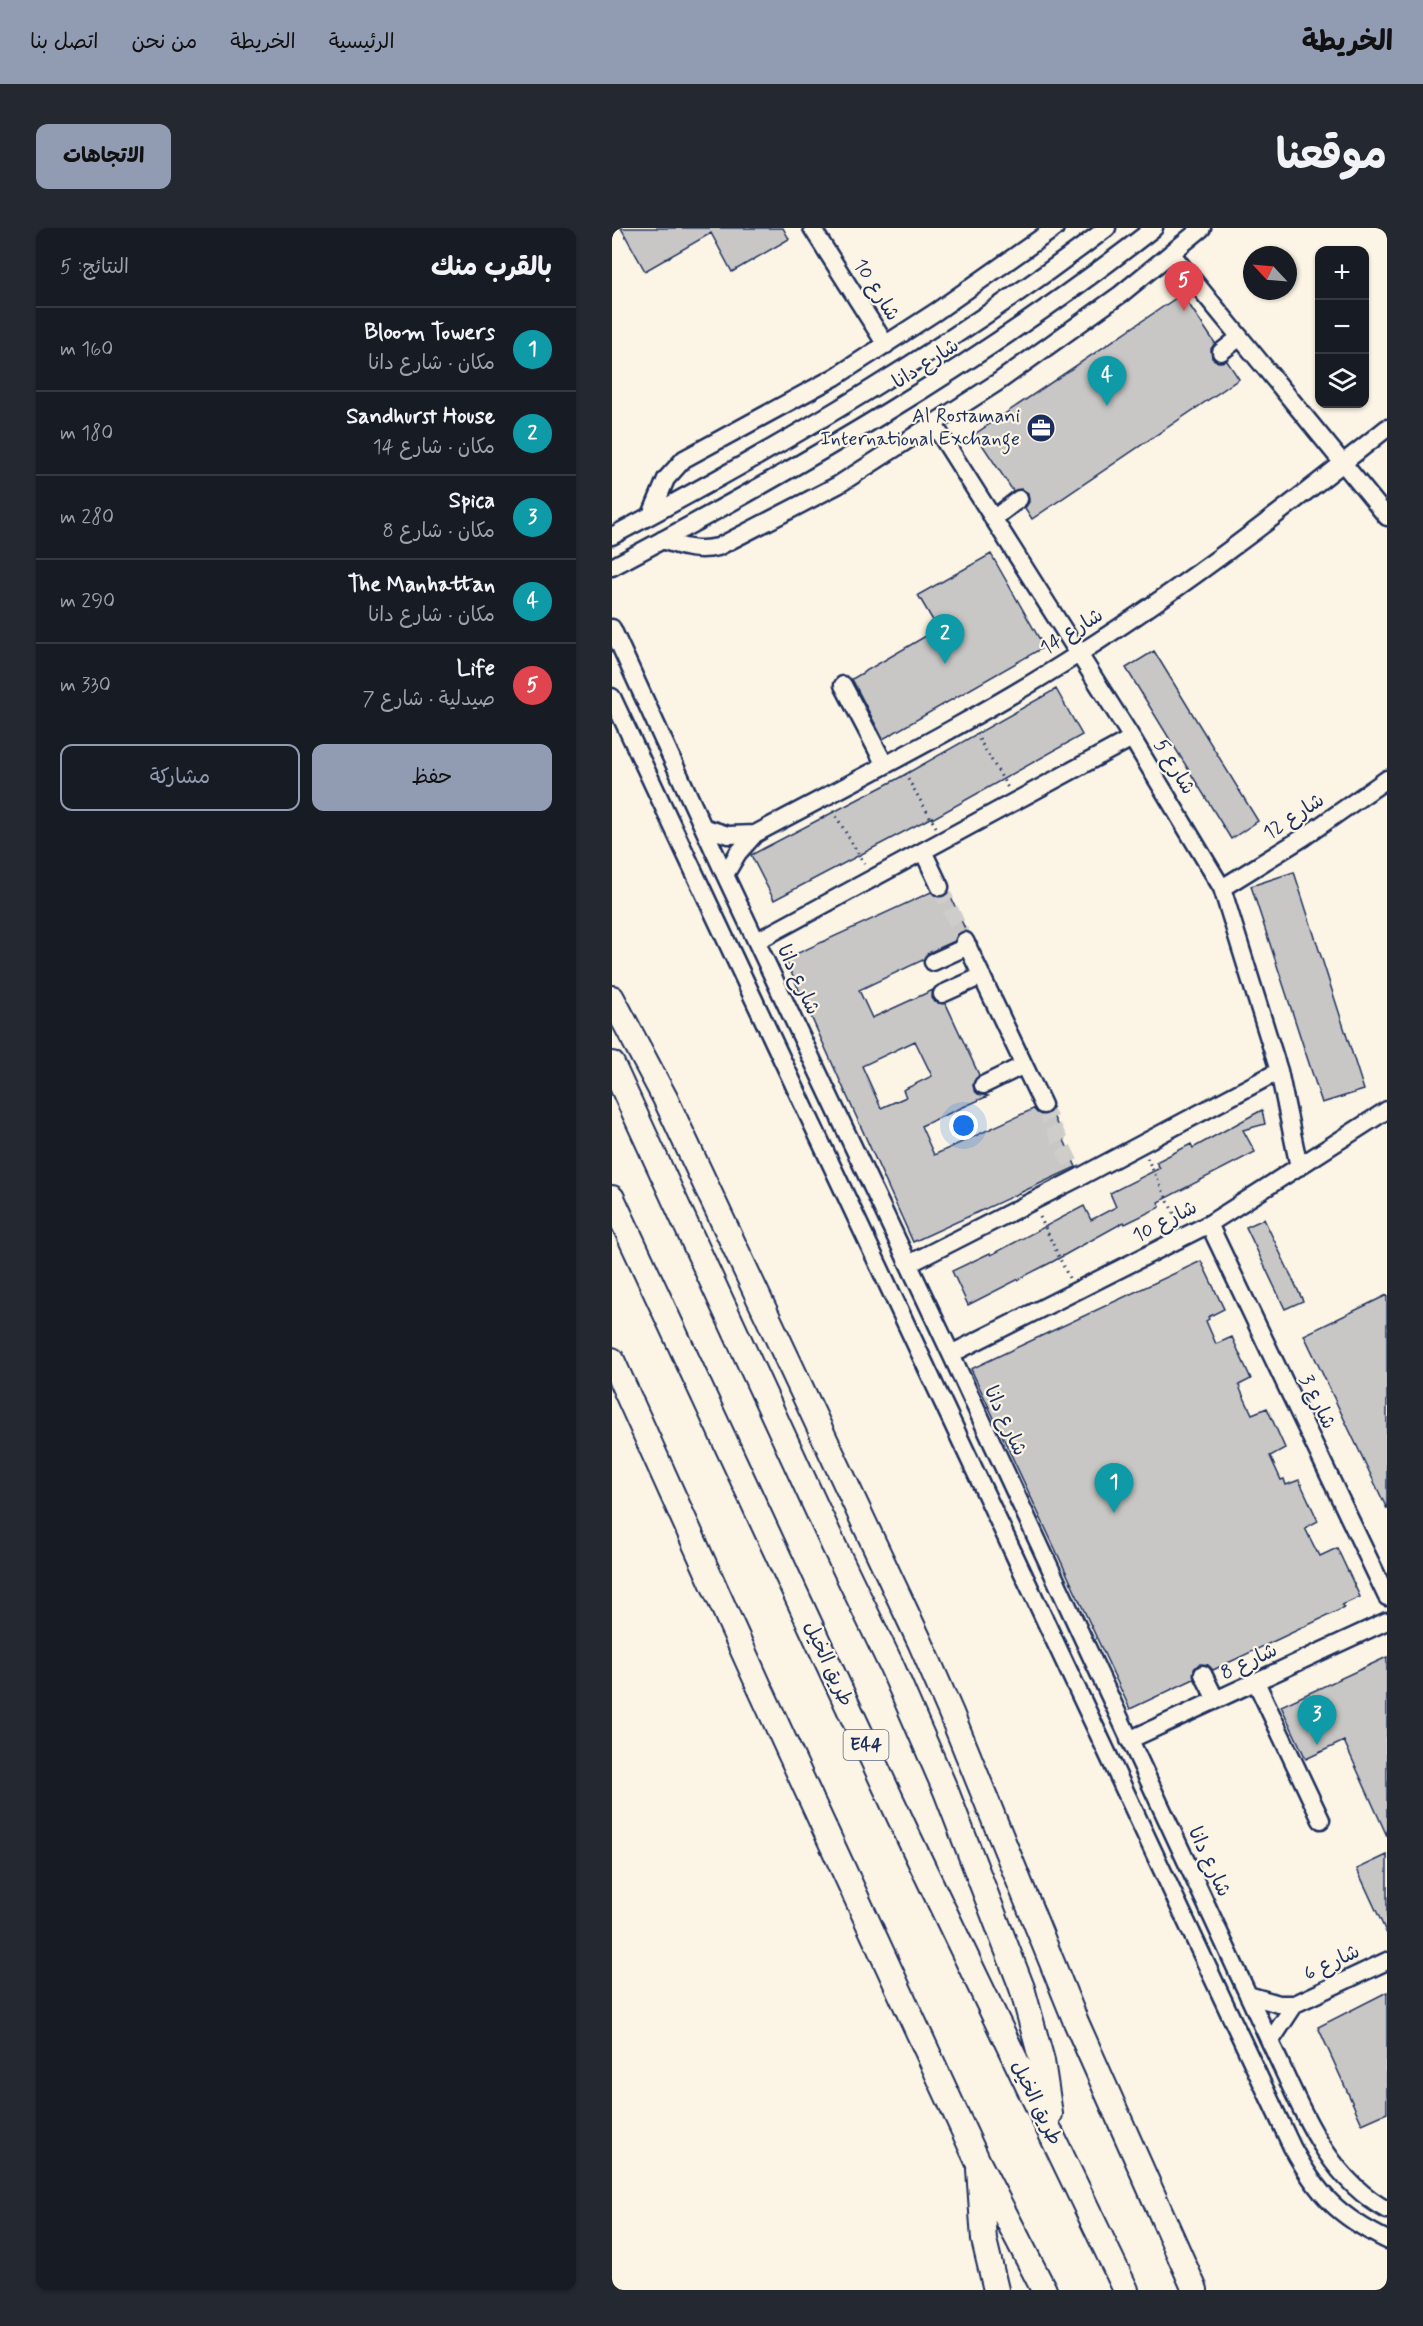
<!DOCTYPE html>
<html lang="ar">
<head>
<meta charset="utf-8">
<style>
	:root { --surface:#171b24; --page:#242831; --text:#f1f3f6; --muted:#9ea1a6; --line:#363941; --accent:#919bb2 }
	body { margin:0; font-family:Mynerve,"Playpen Sans Arabic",sans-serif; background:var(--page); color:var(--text); direction:rtl }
	.controls { position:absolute; right:18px; top:18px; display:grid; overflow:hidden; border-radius:12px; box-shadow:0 2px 4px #0004 }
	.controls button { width:54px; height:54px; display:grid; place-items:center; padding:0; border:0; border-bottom:2px solid var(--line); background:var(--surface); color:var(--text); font:30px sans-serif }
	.compass { position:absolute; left:631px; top:18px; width:54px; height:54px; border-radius:50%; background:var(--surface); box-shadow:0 2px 4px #0004; rotate:296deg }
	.you { position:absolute; left:352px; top:898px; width:21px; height:21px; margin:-15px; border:4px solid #fff; border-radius:50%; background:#1a73e8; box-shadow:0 0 0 9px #1a73e833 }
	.badge { display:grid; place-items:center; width:39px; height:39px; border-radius:50%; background:var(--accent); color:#fff; font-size:20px; font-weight:700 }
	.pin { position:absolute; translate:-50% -50px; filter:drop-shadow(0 2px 3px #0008) }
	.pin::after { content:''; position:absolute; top:32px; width:21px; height:18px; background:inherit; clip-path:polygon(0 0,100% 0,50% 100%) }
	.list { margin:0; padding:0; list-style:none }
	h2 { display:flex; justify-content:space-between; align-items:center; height:78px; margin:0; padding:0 24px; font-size:26px }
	h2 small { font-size:20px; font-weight:400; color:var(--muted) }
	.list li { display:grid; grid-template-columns:39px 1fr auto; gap:18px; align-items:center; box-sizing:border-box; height:84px; padding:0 24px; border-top:2px solid var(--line) }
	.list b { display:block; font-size:22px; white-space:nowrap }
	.list p { margin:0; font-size:20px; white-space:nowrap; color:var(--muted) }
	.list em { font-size:20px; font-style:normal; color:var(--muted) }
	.actions { display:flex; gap:12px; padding:18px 24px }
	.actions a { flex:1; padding:14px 0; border:2px solid var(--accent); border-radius:12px; text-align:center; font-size:21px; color:var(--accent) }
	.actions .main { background:var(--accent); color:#111 }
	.icon { flex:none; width:33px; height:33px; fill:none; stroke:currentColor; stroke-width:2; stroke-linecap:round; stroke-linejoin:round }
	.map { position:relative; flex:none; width:775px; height:2062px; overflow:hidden; direction:ltr; border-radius:12px }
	header { display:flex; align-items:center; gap:36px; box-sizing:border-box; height:84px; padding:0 30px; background:var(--accent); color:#111 }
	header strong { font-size:28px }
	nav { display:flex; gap:33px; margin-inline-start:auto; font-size:21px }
	.intro { display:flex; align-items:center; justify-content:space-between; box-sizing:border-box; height:144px; padding:0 36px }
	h1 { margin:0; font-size:42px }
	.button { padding:15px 27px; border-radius:12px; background:var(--accent); color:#111; font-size:21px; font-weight:700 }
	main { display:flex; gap:36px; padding:0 36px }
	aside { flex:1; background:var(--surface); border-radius:12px; box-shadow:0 2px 4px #0004 }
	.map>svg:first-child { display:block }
	.building { fill:#c8c7c6; stroke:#1b2f5e; stroke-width:1.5; fill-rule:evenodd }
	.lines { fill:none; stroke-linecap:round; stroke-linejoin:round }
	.minor-tunnel { stroke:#cfcdca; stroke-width:16; stroke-dasharray:16 8; stroke-linecap:butt }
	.minor-casing { stroke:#1b2f5e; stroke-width:21 }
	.highway-casing { stroke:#1b2f5e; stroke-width:28 }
	.path { stroke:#1b2f5e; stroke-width:3; stroke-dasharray:1.5 4.5; stroke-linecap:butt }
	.minor { stroke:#fcf5e5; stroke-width:16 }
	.highway { stroke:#fcf5e5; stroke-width:24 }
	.labels { text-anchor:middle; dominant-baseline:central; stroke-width:4.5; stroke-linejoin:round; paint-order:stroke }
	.shield { fill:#fcf5e5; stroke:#5e6a86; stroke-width:1.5 }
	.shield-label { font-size:18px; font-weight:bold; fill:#1b2f5e }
	.street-label { font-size:20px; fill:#1b2f5e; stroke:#fcf5e5 }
	.poi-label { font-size:20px; fill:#1b2f5e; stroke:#fcf5e5; text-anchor:end }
</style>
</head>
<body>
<header>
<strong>الخريطة</strong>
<nav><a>الرئيسية</a><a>الخريطة</a><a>من نحن</a><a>اتصل بنا</a></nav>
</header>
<div class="intro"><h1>موقعنا</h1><a class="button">الاتجاهات</a></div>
<main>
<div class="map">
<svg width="775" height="2062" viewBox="0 0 775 2062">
	<rect width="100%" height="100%" fill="#fcf5e5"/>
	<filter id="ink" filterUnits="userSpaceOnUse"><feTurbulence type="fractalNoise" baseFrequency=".0167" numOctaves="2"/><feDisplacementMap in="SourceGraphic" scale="12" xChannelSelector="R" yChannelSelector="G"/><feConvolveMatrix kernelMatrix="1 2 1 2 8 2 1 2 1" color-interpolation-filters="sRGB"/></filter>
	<g filter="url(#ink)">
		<path class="building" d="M9 0H171L177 11 120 44 99 5 33 43Z
			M570 66 603 115 599 121 600 130 606 134 615 133 627 151 420 291 413 280 417 274 416 265 410 261 401 263 363 206Z
			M379 326 432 419 271 511 240 451 326 401 306 367Z
			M542 423 646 593 619 611 514 440Z
			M444 461 470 507 320 591V589L162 672 139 627 285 551Z
			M682 644 752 862 710 875 639 658Z
			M319 664 328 669 337 665 354 703 345 707 343 713 316 725 311 732 247 762 260 790 321 762 320 770 323 774 334 776 367 847 361 856 362 862 366 866 376 868 309 898 322 927 421 881 430 887 439 883 464 939 301 1014 173 731ZM303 813 320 848 291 862 294 869 269 880 250 838Z
			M650 882 653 896 631 902 643 924 546 974 548 979 513 996 512 994 440 1034 356 1077 340 1043 378 1025 379 1027 472 978 479 992 504 979 498 965 548 940 544 934 579 916 581 920Z
			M652 991 691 1073 673 1081 634 999Z
			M589 1033 612 1081 596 1089 597 1091 594 1093 604 1116 620 1109 639 1151 627 1157 629 1163 640 1186 655 1180 673 1220 658 1228 669 1252 672 1251 674 1257 687 1252 706 1293 693 1300 705 1324H706L708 1328 725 1320 748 1369 730 1377 732 1380 601 1442 596 1437 587 1436 582 1441V1451L518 1481 359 1141Z
			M775 1067V1281L692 1107Z
			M775 1429V1608L732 1513 694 1531 669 1478Z
			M775 1627V1706L745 1641Z
			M775 1764V1885L750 1896 706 1799Z"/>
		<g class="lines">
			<path class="minor-tunnel" d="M328 659 353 713
				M431 877 461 940"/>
			<g class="minor-casing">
				<path id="minor" d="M200 0 274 117
					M559 25 775 289
					M609 124 628 109
					M321 195 520 510 610 660 667 843 687 939
					M39 287 54 251 72 231 223 149 325 83 443 0
					M381 291 407 271
					M0 308C172 217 340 118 495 0
					M50 312C70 319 85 324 106 319L226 257 386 154 509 66 590 0
					M0 339C191 238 372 133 542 0
					M0 400 113 647 339 1126 658 1814C688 1875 712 1948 775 1982
					M231 457 273 537
					M0 469 680 1919C706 1967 726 1988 775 2012
					M91 599 116 607 143 606
					M311 623 328 659
					M113 647 126 625 143 606C252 548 364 492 468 425 575 357 676 279 775 200
					M610 660 692 609 775 551
					M145 713 520 510
					M353 713 431 877
					M321 734 356 718
					M330 766 370 748
					M371 857 412 837
					M597 996 775 1369
					M297 1036 466 950 667 843
					M339 1126 597 996 775 882
					M591 1446 604 1472
					M644 1454 709 1592
					M517 1512 775 1393
					M636 1767 667 1776H683L775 1733
					M658 1814 683 1776"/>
			</g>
			<g class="highway-casing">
				<path id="highway" d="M0 770 53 870 308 1414 339 1485 464 1794 583 2062
					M0 836 222 1318 280 1439 334 1563 410 1760 430 1833 438 1886
					M0 970 298 1612 514 2062
					M0 1132 147 1458 367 1936 432 2062
					M367 1941 372 2012 384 2062"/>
			</g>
			<path class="path" d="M364 506 396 560
				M293 546 324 599
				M221 583 253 637
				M535 930 566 994
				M428 989 457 1050"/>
			<use href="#minor" class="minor"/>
			<use href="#highway" class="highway"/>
		</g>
	</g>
	<defs>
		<g id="office-disc" transform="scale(1.5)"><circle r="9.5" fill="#1b2f5e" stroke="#fcf5e5"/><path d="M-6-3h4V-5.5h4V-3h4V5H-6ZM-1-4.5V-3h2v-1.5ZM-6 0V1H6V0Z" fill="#fff"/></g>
	</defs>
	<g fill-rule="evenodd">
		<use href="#office-disc" x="429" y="200"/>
	</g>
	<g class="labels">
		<rect class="shield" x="231.5" y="1502" width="45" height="30" rx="4.5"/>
		<g class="shield-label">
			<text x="254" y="1517">E44</text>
		</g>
		<g class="street-label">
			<text transform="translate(264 62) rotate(58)">شارع 10</text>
			<text transform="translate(314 136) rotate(-33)">شارع دانا</text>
			<text transform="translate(460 404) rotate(-32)">شارع 14</text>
			<text transform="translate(562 539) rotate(59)">شارع 5</text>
			<text transform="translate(682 589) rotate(-33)">شارع 12</text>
			<text transform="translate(186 752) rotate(65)">شارع دانا</text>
			<text transform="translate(553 994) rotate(-27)">شارع 10</text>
			<text transform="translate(705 1174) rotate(64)">شارع 3</text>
			<text transform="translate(393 1193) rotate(65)">شارع دانا</text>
			<text transform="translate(637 1434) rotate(-25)">شارع 8</text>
			<text transform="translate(216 1436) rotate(65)">طريق الخيل</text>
			<text transform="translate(597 1634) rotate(65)">شارع دانا</text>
			<text transform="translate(720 1735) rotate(-25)">شارع 6</text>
			<text transform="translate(424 1875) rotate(64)">طريق الخيل</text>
		</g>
		<g class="poi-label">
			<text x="408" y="188">Al Rostamani<tspan x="408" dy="23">International Exchange</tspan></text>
		</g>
	</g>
</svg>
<div class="controls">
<button>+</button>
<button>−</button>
<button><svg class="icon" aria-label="layers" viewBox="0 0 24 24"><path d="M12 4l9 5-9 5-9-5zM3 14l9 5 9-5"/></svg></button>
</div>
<svg class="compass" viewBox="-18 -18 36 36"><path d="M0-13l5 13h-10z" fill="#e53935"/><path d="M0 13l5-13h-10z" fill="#9ea1a6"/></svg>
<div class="you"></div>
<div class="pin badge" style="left:502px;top:1285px;background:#0f9aa8">1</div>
<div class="pin badge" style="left:333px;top:436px;background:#0f9aa8">2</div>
<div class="pin badge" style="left:705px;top:1517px;background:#0f9aa8">3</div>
<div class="pin badge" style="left:495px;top:178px;background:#0f9aa8">4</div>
<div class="pin badge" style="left:572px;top:83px;background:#e0444e">5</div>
</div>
<aside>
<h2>بالقرب منك<small>النتائج: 5</small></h2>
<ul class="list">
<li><span class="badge" style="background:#0f9aa8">1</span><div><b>Bloom Towers</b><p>مكان · شارع دانا</p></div><em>160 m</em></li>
<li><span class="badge" style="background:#0f9aa8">2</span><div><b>Sandhurst House</b><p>مكان · شارع 14</p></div><em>180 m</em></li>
<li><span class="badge" style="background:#0f9aa8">3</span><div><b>Spica</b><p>مكان · شارع 8</p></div><em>280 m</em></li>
<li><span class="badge" style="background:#0f9aa8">4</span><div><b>The Manhattan</b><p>مكان · شارع دانا</p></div><em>290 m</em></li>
<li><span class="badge" style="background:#e0444e">5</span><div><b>Life</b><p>صيدلية · شارع 7</p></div><em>330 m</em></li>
</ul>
<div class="actions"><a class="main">حفظ</a><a>مشاركة</a></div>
</aside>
</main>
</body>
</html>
